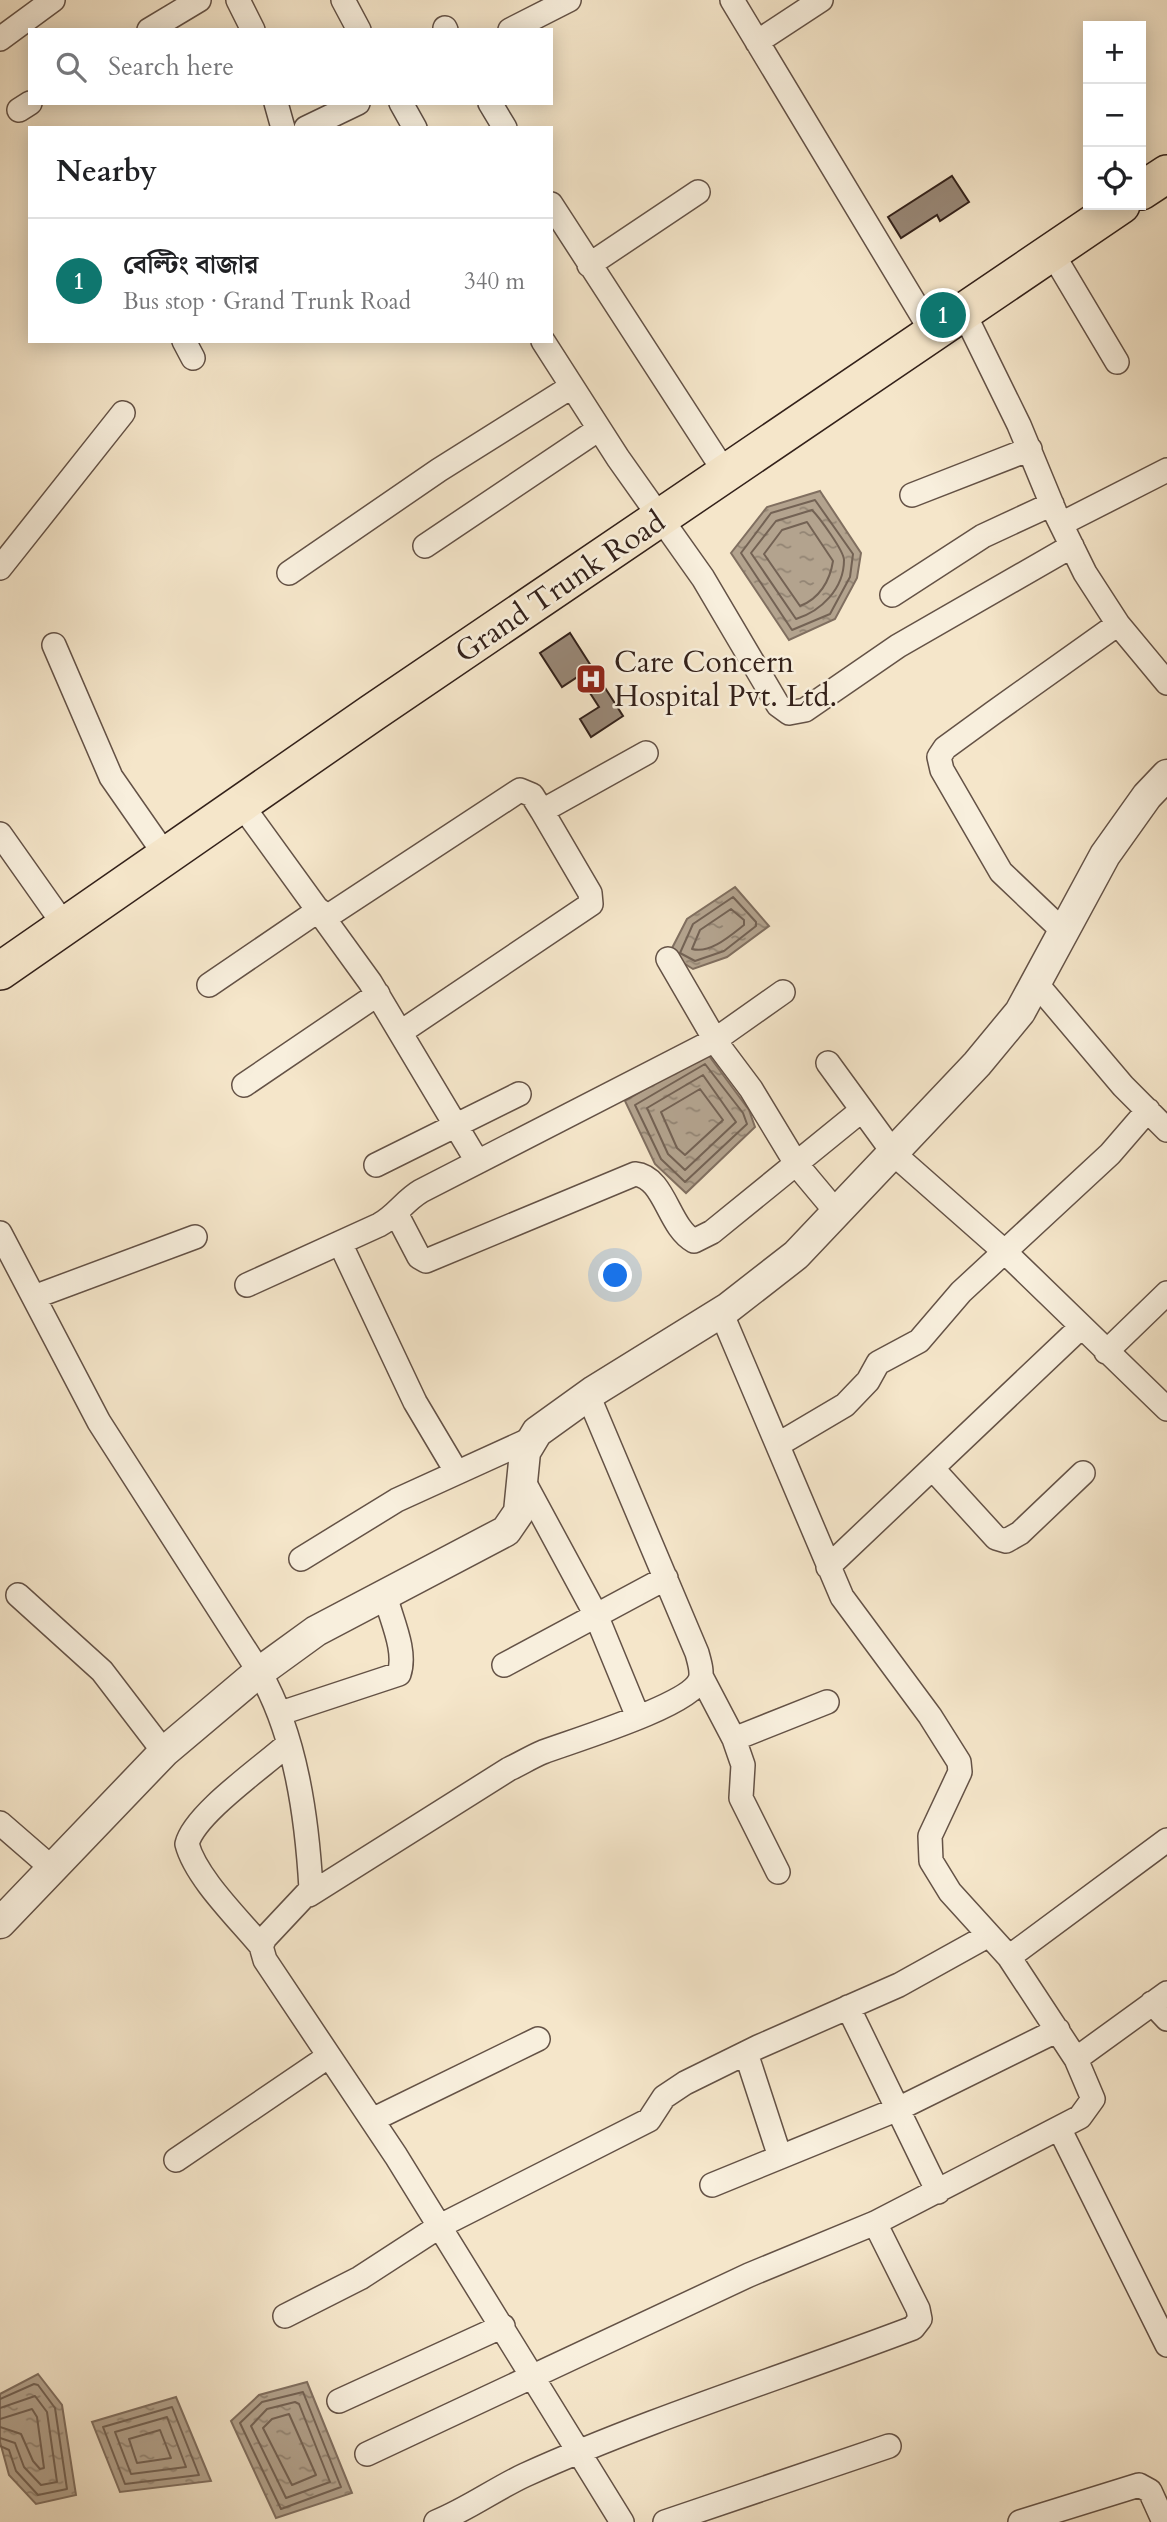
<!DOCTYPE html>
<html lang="en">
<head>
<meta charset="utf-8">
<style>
	:root { --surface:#fff; --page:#f6f6f6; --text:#202124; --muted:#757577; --line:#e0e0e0; --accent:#0f766e }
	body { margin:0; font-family:Cardo,"Noto Serif Bengali",serif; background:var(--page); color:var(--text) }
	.controls { position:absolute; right:21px; top:21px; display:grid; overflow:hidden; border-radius:0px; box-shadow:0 4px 18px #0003 }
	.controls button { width:63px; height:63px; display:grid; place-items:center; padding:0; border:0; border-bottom:2px solid var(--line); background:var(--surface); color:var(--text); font:35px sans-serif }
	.you { position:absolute; left:616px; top:1276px; width:24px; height:24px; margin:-18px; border:5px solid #fff; border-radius:50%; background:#1a73e8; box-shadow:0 0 0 10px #1a73e833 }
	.badge { display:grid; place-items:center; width:46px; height:46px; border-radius:50%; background:var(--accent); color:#fff; font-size:23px; font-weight:700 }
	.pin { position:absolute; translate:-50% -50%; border:4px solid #fff; box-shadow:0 2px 7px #0006 }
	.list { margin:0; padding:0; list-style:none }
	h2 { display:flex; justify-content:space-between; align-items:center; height:91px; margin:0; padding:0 28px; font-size:30px }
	h2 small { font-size:23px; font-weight:400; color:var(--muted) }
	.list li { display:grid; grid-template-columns:46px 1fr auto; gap:21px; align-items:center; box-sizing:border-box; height:126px; padding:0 28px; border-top:2px solid var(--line) }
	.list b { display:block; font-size:26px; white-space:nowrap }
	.list p { margin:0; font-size:23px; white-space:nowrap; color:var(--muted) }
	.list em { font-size:23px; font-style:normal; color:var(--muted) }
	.icon { flex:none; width:38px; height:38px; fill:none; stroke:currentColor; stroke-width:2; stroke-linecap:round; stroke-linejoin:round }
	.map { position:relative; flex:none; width:1167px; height:2522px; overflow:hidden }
	.search { position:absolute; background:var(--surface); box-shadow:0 4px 18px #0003; left:28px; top:28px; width:525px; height:77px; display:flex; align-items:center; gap:18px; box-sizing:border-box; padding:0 24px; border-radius:0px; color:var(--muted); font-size:26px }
	.panel { position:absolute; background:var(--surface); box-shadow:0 4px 18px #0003; left:28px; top:126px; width:525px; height:217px; border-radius:0px }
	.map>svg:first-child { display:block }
	.water { fill:url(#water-ripples); stroke:#806f60; stroke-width:2 }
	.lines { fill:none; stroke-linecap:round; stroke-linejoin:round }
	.shore { stroke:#736254; stroke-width:2 }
	.building { fill:#988776; stroke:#33211a; stroke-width:2 }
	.minor-casing { stroke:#645246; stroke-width:26 }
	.tertiary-casing { stroke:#645246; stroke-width:33 }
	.primary-casing { stroke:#33211a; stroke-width:40 }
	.minor { stroke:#f8efdd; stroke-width:23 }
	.tertiary { stroke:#f8efdd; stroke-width:30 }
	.primary { stroke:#f5e6ca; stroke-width:37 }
	.labels { text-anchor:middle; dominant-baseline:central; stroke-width:5; stroke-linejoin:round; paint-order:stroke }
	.street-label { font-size:30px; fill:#33211a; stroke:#f8efdd }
	.poi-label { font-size:30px; fill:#33211a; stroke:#f8efdd; text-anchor:start }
</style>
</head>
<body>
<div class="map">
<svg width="1167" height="2522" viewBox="0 0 1167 2522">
	<defs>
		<pattern id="water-ripples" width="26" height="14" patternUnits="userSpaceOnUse" patternTransform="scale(1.75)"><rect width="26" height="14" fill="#b3a38e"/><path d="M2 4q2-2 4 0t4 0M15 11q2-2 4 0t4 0" fill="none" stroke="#928473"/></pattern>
	</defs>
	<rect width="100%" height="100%" fill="#f5e6ca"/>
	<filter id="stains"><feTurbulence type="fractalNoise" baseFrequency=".00286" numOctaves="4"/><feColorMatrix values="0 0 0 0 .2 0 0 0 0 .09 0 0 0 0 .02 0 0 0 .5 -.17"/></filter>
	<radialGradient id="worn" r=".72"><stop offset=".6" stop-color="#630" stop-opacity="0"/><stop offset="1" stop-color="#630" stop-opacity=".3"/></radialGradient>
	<path class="water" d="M820 491 861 553 857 578 835 619 789 640 731 553 767 507Z
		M735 887 769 926 727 957 693 969 669 954 687 919Z
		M707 1053 749 1110 755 1127 686 1193 655 1164 625 1101Z
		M38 2374 62 2405 76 2495 36 2504 9 2475 0 2442V2394Z
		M307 2382 352 2493 276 2518 231 2421 259 2395Z
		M176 2397 211 2481 120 2492 92 2422Z"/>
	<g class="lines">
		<path class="shore" d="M815 500 853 554 850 577 830 614 792 630 741 553 771 513Z
			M812 510C819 517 844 551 844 560 844 589 821 611 796 619L751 553 776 521Z
			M807 522 833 561C830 581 819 599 800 606L764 554 782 530Z
			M733 897 756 922V926L724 951 695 961 680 953 693 924Z
			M731 909 744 920V925C730 936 710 954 692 949L700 930Z
			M705 1064 743 1113 747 1124 685 1182 661 1159 635 1105Z
			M703 1075 736 1122 685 1170 668 1154 647 1108Z
			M700 1089 723 1120 685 1155 677 1148 661 1112Z
			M303 2392 341 2487 281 2509 240 2423 262 2402Z
			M0 2399 34 2384 38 2385 55 2408 67 2489 38 2495 16 2471 9 2450 0 2446
			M295 2402 299 2404 330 2482 286 2498 251 2426 267 2409Z
			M172 2407 199 2475 125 2484 103 2427Z
			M0 2408 35 2396 47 2412 57 2482 41 2485 24 2467 15 2443 0 2438
			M289 2414 316 2475 292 2485 263 2428 272 2419Z
			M167 2417 186 2467 131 2474 115 2432Z
			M0 2419 32 2409 37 2417 44 2468 40 2469 33 2461 21 2434 0 2427
			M160 2430 171 2458 137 2463 129 2439Z"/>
	</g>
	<path class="building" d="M952 176 969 202 940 221 937 215 901 238 888 217Z
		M570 633 623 716 591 737 580 719 599 707 579 676 562 687 540 653Z"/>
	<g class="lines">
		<g class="minor-casing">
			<path id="minor" d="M238 0 253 30
				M343 0 359 30
				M732 0 932 332
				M445 28 446 30
				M149 30 199 0
				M510 30 569 0
				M0 39 53 0
				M757 42 821 0
				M276 103 283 128
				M401 103 415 128
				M490 103 505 128
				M19 110 30 103
				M306 128 358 103
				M551 204 726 474
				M1051 251 1117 362
				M589 265 698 192
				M963 311 1019 425 1055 512 1085 573 1118 624 1167 683
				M184 341 193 358
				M543 341 618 458 703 578 778 705 789 713 805 710 898 646 1072 546
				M912 495 1030 449
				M1061 524 1167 470
				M425 546 599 429
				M0 568 123 413
				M289 573 439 470 571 387
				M892 595 983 536 1052 504
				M54 645 111 777 166 856
				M241 804 370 982 477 1161
				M0 834 65 926
				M325 918 520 790 532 795 542 811
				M1063 931 1001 872 942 770 939 757 945 748 993 713 1118 624
				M668 959 718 1045 751 1089 797 1165 838 1214
				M1035 982 1123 1086 1167 1130
				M209 985 319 910
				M401 1032 591 904 590 893 542 811 646 753
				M828 1063 895 1155 1005 1252 1167 1409
				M244 1085 378 994
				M376 1165 519 1094
				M396 1213 419 1257 426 1261 635 1174C665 1177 668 1227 694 1241L712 1232 862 1110
				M0 1233 99 1422 260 1673C296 1736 307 1818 311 1889L265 1938 261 1946 265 1960 396 2156 622 2522
				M340 1243 415 1402 456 1471
				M247 1285 379 1225C396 1216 404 1201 421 1191L715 1040 783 992
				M34 1297 195 1237
				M1106 1352 1167 1293
				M779 1444 845 1405 868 1381 878 1363 919 1341 961 1292 1110 1154 1148 1110
				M933 1469 996 1538 1006 1541 1020 1533 1083 1473
				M523 1480 596 1615 638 1717
				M301 1559 397 1500 531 1439
				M828 1567 1081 1327
				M18 1595 102 1671 164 1752
				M504 1665 666 1578
				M701 1676 734 1739 827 1702
				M281 1713 399 1674C407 1651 391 1619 385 1595
				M734 1739 743 1765 741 1798 778 1872
				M0 1823 53 1869
				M309 1895 509 1769C520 1764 531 1757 543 1752 572 1741 689 1706 700 1680 703 1672 699 1661 697 1653L588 1395
				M261 1946C239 1919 196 1878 187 1844 194 1814 264 1766 288 1744
				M1009 1957 1167 1840
				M1152 2003 1167 2019
				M848 2007 938 2192
				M746 2053 780 2157
				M1076 2059 1167 1993
				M372 2120 538 2039
				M1059 2128 1167 2345
				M176 2160 329 2056
				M712 2185 898 2109 1058 2030
				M285 2316 360 2278 440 2226 649 2120 664 2097 685 2083 758 2047 899 1985 989 1935
				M339 2401 503 2326
				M367 2454 749 2275 875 2223 1080 2117 1093 2099 1076 2059 1009 1957 950 1892 931 1861 930 1836 960 1772 959 1762 930 1716 842 1597 721 1312
				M436 2522C468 2509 495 2489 525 2475 651 2418 784 2377 913 2328L920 2319 918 2309 875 2223
				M665 2522 889 2446
				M1020 2522 1139 2485 1150 2491 1164 2522"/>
		</g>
		<g class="tertiary-casing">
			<path id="tertiary" d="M0 1923 164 1752 254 1676 316 1631 506 1531 519 1512 525 1452 537 1432 594 1391 728 1308 796 1255 977 1064 1020 1012 1105 855 1147 796 1167 775"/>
		</g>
		<g class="primary-casing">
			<path id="primary" d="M1141 191 1167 174
				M0 971 372 713 1121 205"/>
		</g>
		<use href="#minor" class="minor"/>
		<use href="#tertiary" class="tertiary"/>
		<use href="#primary" class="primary"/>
	</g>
	<defs>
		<g id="hospital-square" transform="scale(1.575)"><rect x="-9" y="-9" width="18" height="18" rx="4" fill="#8f2418" stroke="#f8efdd"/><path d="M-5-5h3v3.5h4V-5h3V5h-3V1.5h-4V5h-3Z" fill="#fff"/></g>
	</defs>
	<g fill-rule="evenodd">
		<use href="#hospital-square" x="591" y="679"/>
	</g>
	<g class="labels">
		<g class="street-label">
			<text transform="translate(560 587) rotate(-34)">Grand Trunk Road</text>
		</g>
		<g class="poi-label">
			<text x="614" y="662">Care Concern<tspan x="614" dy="34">Hospital Pvt. Ltd.</tspan></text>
		</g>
	</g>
	<rect width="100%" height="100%" filter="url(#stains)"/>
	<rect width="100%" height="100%" fill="url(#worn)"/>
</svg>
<div class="controls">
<button>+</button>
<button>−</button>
<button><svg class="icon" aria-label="locate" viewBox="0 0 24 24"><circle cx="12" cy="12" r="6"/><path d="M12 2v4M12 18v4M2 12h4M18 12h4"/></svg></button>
</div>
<div class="you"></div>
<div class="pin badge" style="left:943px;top:315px">1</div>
<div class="search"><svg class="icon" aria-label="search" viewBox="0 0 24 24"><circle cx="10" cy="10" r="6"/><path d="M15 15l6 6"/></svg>Search here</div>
<section class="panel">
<h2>Nearby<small></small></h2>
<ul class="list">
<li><span class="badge">1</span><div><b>বেল্টিং বাজার</b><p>Bus stop · Grand Trunk Road</p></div><em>340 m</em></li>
</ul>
</section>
</div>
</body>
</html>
